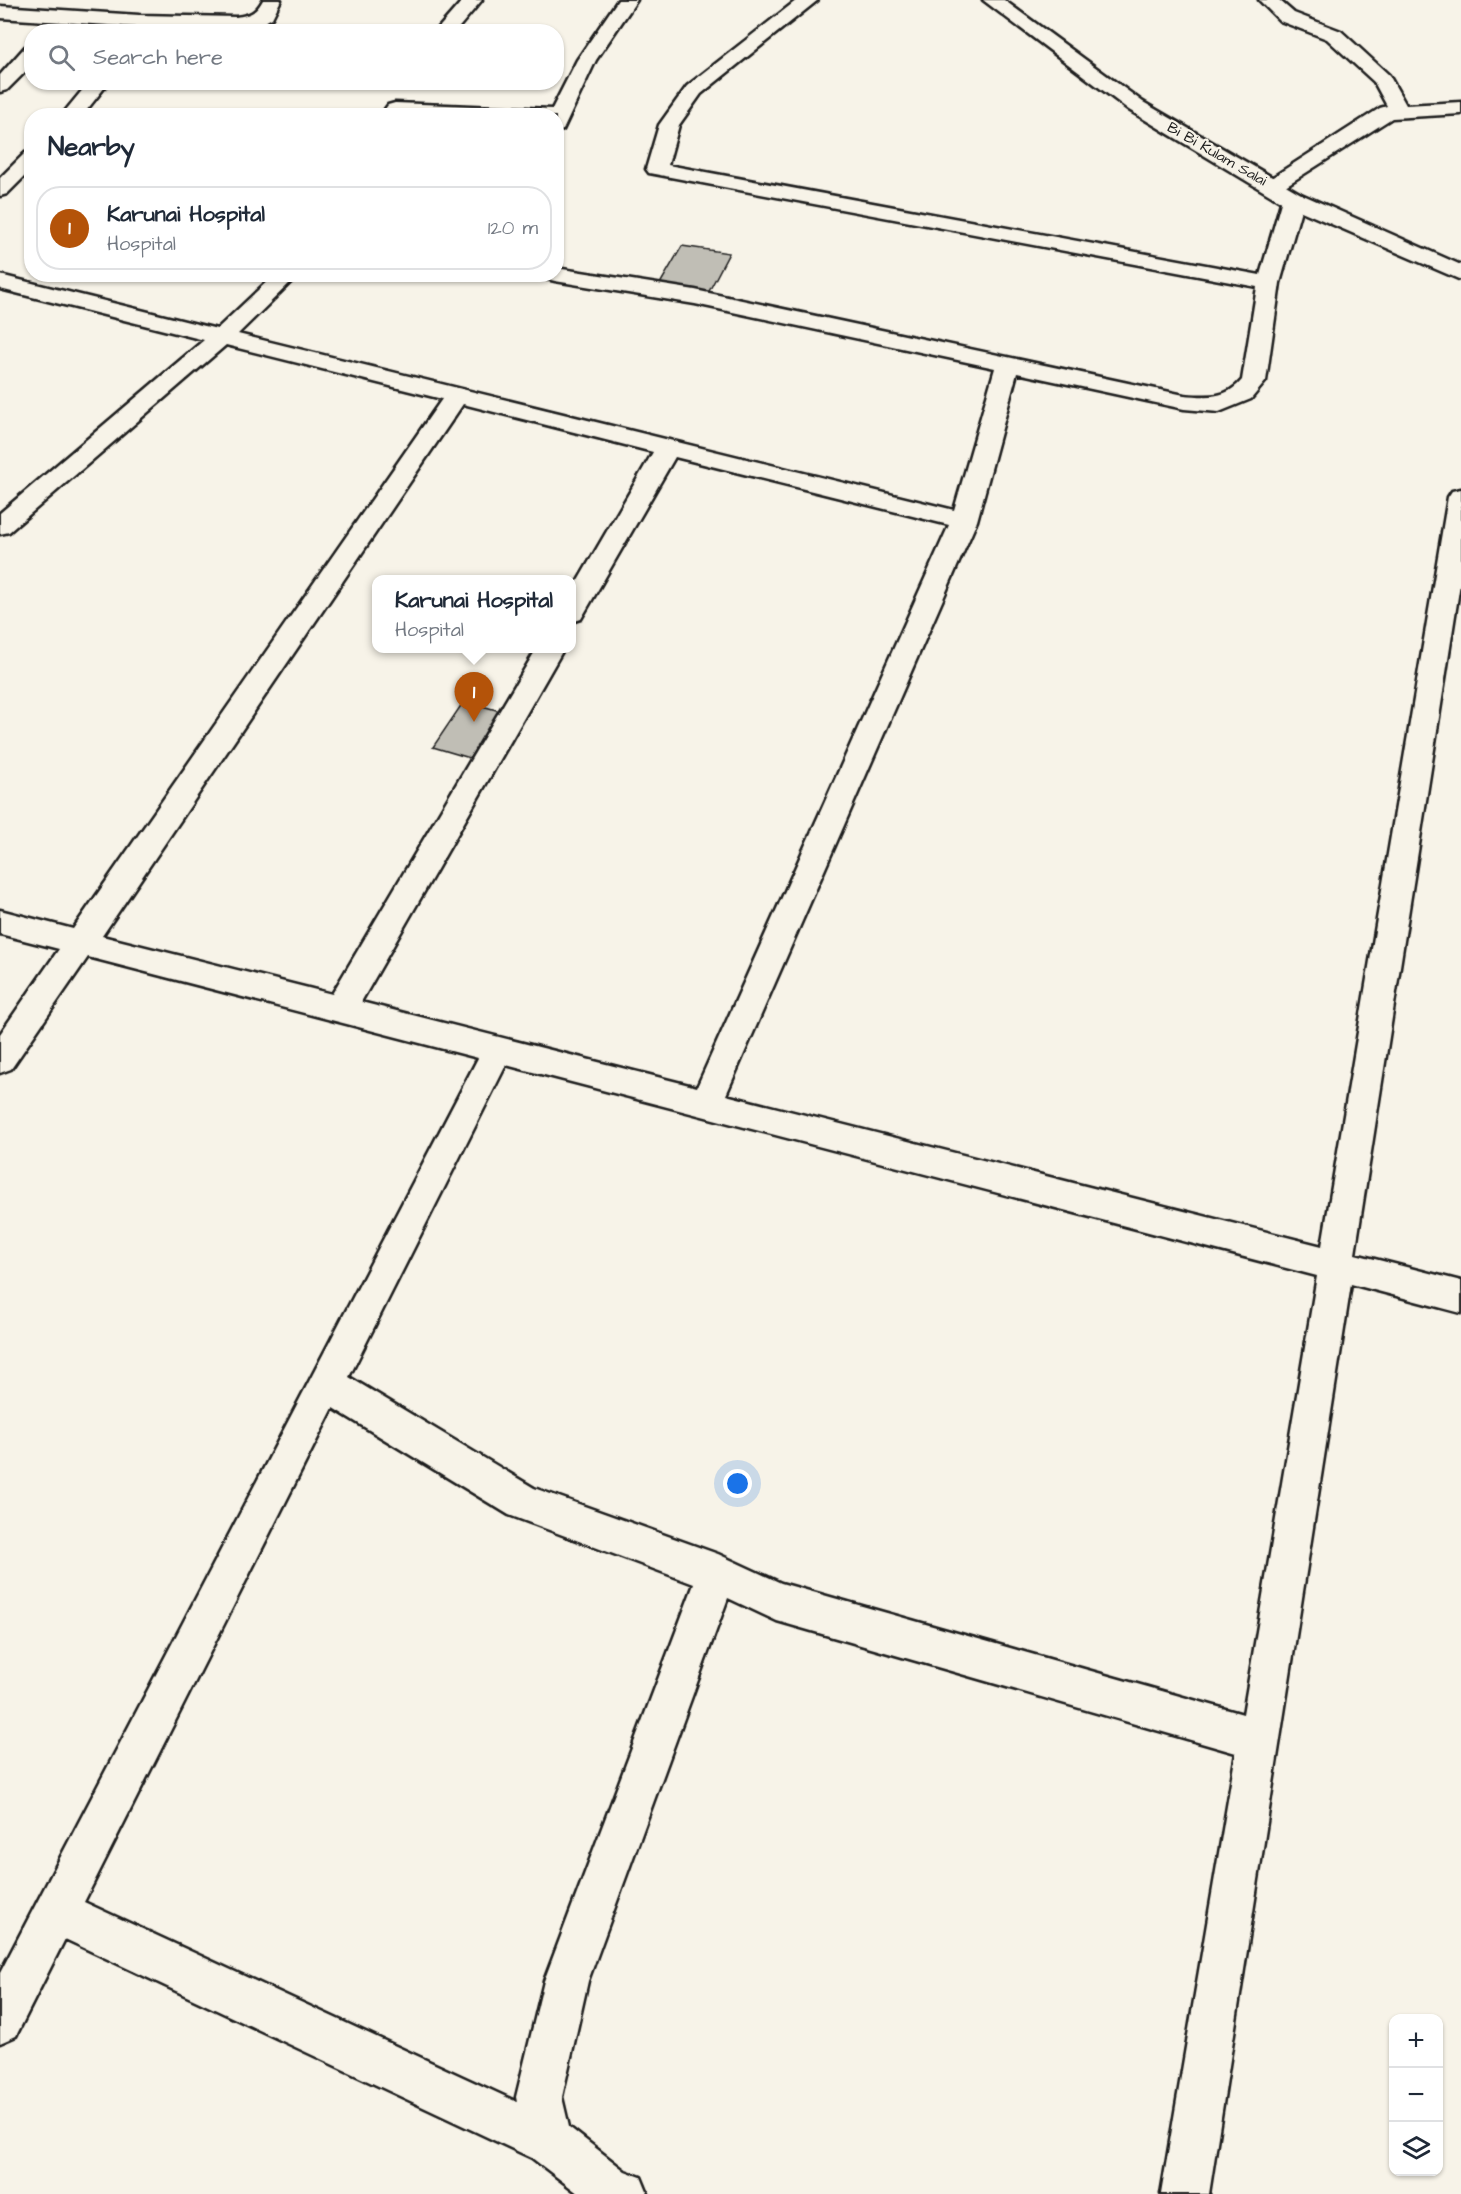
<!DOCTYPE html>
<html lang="en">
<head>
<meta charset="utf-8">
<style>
	:root { --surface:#fff; --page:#f6f6f7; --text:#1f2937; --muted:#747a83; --line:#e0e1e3; --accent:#b45309 }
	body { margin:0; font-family:"Architects Daughter",sans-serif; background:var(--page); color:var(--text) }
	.controls { position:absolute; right:18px; bottom:18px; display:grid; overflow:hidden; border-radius:12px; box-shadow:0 2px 4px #0004 }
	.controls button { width:54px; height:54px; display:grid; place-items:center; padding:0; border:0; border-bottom:2px solid var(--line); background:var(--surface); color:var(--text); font:30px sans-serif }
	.you { position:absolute; left:738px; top:1484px; width:21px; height:21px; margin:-15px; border:4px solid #fff; border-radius:50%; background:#1a73e8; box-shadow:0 0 0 9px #1a73e833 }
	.badge { display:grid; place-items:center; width:39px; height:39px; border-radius:50%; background:var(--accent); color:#fff; font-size:20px; font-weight:700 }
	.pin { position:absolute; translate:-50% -50px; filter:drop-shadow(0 2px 3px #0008) }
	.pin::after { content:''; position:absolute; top:32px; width:21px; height:18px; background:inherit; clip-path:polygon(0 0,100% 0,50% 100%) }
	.popup { position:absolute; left:372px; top:575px; width:204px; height:78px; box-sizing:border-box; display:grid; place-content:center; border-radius:12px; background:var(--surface); filter:drop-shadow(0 2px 4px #0005); font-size:20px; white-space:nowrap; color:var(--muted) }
	.popup b { font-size:22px; color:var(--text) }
	.popup::after { content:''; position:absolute; left:50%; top:100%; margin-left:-12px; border:12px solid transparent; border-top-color:var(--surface) }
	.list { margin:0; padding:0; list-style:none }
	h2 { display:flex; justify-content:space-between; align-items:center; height:78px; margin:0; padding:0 24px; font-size:26px }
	h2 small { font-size:20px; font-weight:400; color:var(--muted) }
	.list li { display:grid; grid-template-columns:39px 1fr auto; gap:18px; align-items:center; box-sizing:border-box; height:84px; margin:0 12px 12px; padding:0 12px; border:2px solid var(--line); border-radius:24px }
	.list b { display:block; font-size:22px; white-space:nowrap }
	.list p { margin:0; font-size:20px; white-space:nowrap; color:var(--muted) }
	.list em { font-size:20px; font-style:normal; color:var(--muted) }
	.icon { flex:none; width:33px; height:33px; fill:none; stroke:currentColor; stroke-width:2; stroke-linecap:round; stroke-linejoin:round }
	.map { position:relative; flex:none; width:1461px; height:2194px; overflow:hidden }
	.search { position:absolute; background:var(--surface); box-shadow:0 2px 4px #0004; left:24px; top:24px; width:540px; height:66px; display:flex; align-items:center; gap:15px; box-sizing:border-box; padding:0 21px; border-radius:24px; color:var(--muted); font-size:22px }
	.panel { position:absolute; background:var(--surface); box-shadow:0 2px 4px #0004; left:24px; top:108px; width:540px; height:174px; border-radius:24px }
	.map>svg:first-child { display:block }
	.building { fill:#c0beb5; stroke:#1c1c1c; stroke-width:1.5 }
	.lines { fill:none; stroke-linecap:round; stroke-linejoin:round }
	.street-casing { stroke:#1c1c1c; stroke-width:5 }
	.secondary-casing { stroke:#1c1c1c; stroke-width:5 }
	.street { fill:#f7f3e8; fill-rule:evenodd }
	.secondary { fill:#f7f3e8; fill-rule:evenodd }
	.labels { text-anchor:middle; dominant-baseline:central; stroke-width:4.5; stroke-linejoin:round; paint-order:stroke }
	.far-street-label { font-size:15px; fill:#1c1c1c; stroke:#f7f3e8 }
</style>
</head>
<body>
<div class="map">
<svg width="1461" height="2194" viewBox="0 0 1461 2194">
	<rect width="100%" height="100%" fill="#f7f3e8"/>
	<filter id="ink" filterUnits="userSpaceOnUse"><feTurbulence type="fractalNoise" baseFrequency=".0167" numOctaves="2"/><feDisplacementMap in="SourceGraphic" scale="12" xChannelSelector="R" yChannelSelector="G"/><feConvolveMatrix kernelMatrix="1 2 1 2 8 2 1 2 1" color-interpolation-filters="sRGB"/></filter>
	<g filter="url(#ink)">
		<path class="building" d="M682 246 729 253 706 297 657 289Z
			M464 701 500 711 470 758 433 747Z"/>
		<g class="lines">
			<g class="street-casing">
				<path id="street" d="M263 0H281L272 18 261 24 236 29 139 27 0 18V6L139 15 236 17C250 15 256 13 263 0Z
					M463 0H482L455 32H435Z
					M618 0H637L596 60 563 130 556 132V116L395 115 388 113 385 109 388 105 395 103 552 109 577 60Z
					M797 0H818L701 94 679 125 668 165 1260 275 1282 199 1285 194 1293 193 1301 194 1304 199 1280 283 1266 381 1251 399 1219 412 1184 409 1017 373 977 521 726 1095 1322 1246 1448 497 1452 491 1461 489V577L1355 1254 1461 1281V1313L1351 1284 1209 2194H1161L1236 1753 777 1621 728 1598 588 1981 562 2097 569 2127 625 2171 641 2177 648 2194H579L532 2158 65 1939 16 2036 0 2043V1973L478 1058 88 957 11 1069 0 1073V1034L59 949 0 934V910L73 929 442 399 226 345 9 532 0 534V513L204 340 0 289V275L217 329 275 274H299L238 334 954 510 995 368 695 304 555 281 547 279 544 274H556V268L695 290 1184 395C1208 397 1226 399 1242 380L1257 287 649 173 646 169 659 125 687 86ZM463 404 653 452 572 591V622L581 619 675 457 949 525 697 1087 361 1002 564 648H537L332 994 102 936ZM506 1065 1317 1276 1243 1714 781 1583 718 1554 534 1488 349 1377ZM333 1408 509 1515 694 1584 544 1981 516 2097 517 2102 84 1902Z
					M1259 0H1279L1294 13 1341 31 1389 75 1406 105 1461 102V114L1392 118 1279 190 1272 192 1265 190 1261 186 1265 182 1380 108 1387 106 1374 82 1327 39 1280 21Z
					M32 45V65L7 90 0 92V75L25 47Z
					M89 82H109L82 116H61Z
					M32 151V169L7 194 0 196V178L25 153Z"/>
			</g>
			<g class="secondary-casing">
				<path id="secondary" d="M983 0H1004L1143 102 1301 194 1461 265V280L1285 204 1129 110Z"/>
			</g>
			<use href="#street" class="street"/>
			<use href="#secondary" class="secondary"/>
		</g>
	</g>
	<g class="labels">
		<g class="far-street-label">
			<text transform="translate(1217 154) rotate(30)">Bi Bi Kulam Salai</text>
		</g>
	</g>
</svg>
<div class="controls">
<button>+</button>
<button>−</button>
<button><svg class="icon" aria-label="layers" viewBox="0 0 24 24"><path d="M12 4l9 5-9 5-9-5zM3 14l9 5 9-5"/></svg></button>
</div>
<div class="you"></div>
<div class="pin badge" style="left:474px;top:722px">1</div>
<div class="popup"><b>Karunai Hospital</b>Hospital</div>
<div class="search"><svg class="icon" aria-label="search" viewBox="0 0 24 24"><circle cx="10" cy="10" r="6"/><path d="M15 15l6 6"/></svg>Search here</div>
<section class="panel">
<h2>Nearby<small></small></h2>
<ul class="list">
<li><span class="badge">1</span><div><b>Karunai Hospital</b><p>Hospital</p></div><em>120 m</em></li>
</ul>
</section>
</div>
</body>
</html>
